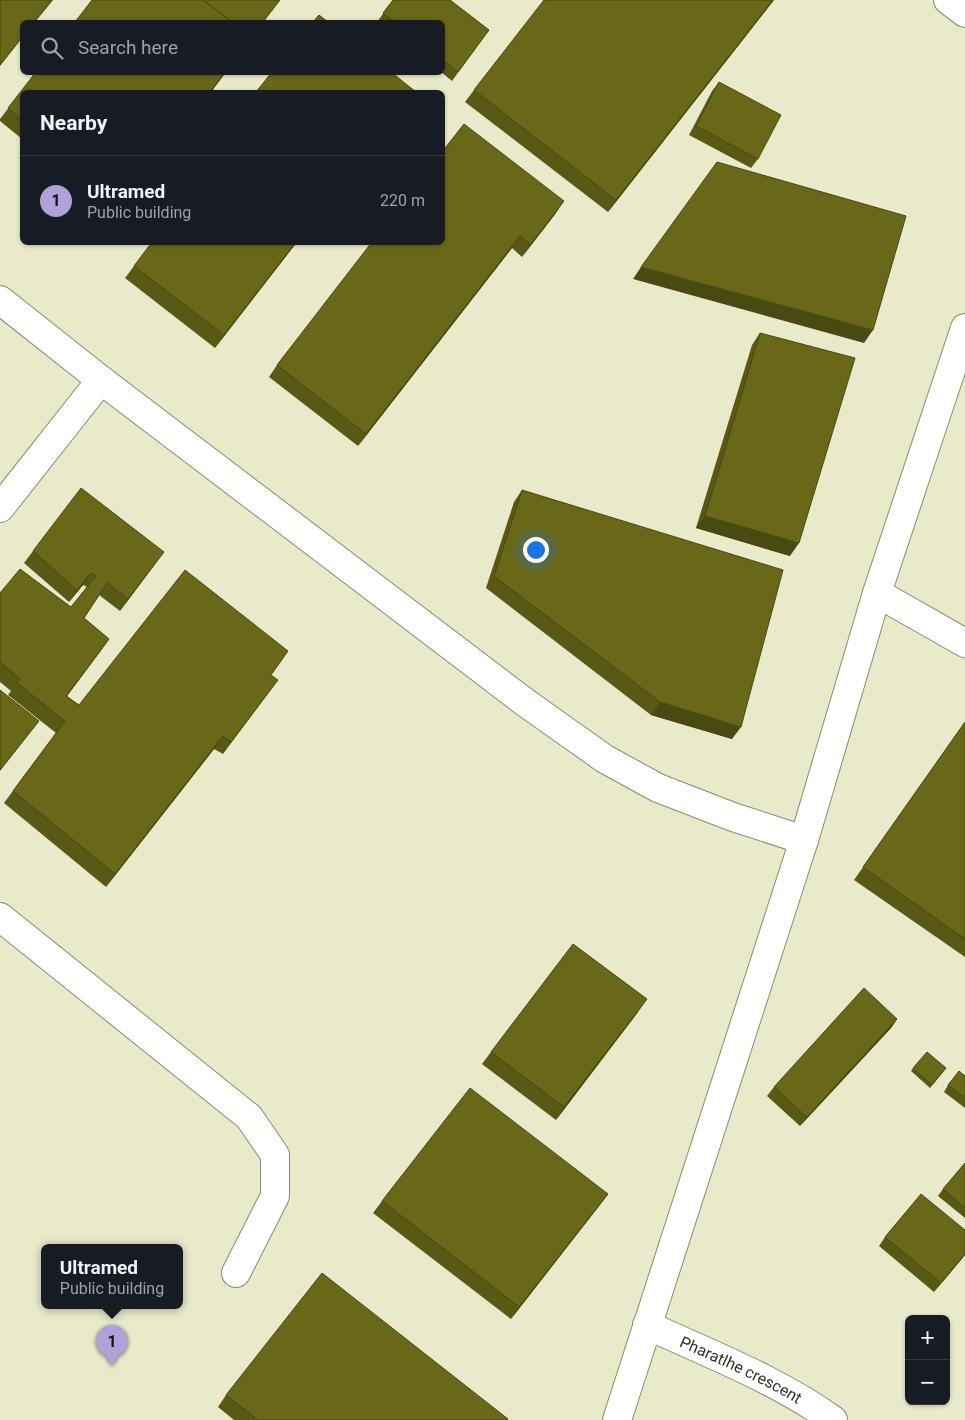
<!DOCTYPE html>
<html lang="en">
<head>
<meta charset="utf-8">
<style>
	:root { --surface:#171b24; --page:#20242c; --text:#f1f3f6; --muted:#9ea1a6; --line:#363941; --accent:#aea2d9 }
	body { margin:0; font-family:Roboto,sans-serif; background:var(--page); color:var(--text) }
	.controls { position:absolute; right:15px; bottom:15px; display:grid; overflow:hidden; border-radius:8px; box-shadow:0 1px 4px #0004 }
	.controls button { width:45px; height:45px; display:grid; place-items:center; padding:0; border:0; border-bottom:1px solid var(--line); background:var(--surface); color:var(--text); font:25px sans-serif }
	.you { position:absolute; left:535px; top:549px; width:18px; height:18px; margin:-12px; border:4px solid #fff; border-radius:50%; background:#1a73e8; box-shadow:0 0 0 8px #1a73e833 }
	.badge { display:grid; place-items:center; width:32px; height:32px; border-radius:50%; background:var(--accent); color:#111; font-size:16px; font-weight:700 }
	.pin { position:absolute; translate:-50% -41px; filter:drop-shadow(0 1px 2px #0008) }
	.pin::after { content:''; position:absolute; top:26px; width:18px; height:15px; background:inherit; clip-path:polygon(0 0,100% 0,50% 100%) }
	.popup { position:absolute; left:41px; top:1244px; width:142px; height:65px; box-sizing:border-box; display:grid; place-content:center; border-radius:8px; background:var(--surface); filter:drop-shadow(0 1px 4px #0005); font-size:16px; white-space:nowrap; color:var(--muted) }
	.popup b { font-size:19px; color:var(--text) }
	.popup::after { content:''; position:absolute; left:50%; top:100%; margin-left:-10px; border:10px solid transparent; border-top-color:var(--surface) }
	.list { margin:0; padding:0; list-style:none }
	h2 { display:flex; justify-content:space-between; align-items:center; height:65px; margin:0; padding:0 20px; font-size:21px }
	h2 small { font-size:16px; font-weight:400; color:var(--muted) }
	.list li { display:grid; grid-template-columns:32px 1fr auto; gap:15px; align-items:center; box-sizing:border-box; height:90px; padding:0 20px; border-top:1px solid var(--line) }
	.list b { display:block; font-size:19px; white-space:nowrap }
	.list p { margin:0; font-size:16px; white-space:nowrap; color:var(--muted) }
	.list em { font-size:16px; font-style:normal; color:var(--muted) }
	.icon { flex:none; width:28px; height:28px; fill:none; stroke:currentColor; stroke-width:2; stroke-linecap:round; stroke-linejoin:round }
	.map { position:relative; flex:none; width:965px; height:1420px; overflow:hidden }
	.search { position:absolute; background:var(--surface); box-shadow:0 1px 4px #0004; left:20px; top:20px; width:425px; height:55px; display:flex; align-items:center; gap:12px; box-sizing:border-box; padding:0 18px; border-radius:8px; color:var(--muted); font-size:19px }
	.panel { position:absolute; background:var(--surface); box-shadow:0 1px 4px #0004; left:20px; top:90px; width:425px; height:155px; border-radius:8px }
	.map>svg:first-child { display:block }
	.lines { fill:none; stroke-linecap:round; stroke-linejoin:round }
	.minor-casing { stroke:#8a8b6d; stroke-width:30 }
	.minor { stroke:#fff; stroke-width:28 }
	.wall { fill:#595915 }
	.shaded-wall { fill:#494911 }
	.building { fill:#686818; stroke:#494911 }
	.labels { text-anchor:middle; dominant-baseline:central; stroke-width:5; stroke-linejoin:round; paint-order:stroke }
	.street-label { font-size:16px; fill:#323326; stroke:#fff }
</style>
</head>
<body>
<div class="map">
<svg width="965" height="1420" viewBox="0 0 965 1420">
	<rect width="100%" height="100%" fill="#e9eaca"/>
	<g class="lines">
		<g class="minor-casing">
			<g id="minor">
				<path d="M948 0 965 13"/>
				<path d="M0 300 101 380 526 703 605 759 658 788 733 817 804 840"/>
				<path d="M0 508 101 380"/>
				<path d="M877 593 965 643"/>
				<path d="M0 917 249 1117 275 1155V1196L236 1273"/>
				<path id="s1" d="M647 1325C709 1354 776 1379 833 1420"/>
				<path d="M617 1420 804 840 877 593 965 328"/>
			</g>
		</g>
		<use href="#minor" class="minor"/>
	</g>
	<path class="wall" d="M393 0H450L489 30 452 81 441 72H442V22H377Z
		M774 0 608 212 465 102 474 90Z
		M36 72H226L211 92H22V139L0 121V119Z
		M719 82 758 159 751 168 689 135 712 91Z
		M556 213 522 257 512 248 358 446 269 377 277 365Z
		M297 242 215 348 125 278 134 266Z
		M760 333 790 556 696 528 752 345Z
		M522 490 732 739 651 715 486 588 514 502Z
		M33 551 155 564 120 611 99 595 84 618 109 639 67 696 79 705 271 675 269 692 223 754 214 749 106 887 4 803 56 733 8 695 11 691 0 682V593L71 607 87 587 83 585 69 602 24 563Z
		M965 722V957L854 880Z
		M638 1012 556 1120 482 1064 491 1052Z
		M897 1019 891 1028 800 1126 767 1096 774 1087Z
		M913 1068H946L930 1088 911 1071Z
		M965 1076V1108L944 1092 948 1085Z
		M965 1163V1218L938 1196 943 1189Z
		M608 1194 599 1206 511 1319 373 1213 382 1201Z
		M885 1237 965 1255 934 1292 879 1246Z
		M226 1395 508 1420H234L218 1407Z"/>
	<path class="shaded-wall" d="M52 0H53L35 22H34Z
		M773 0H774L608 212 616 200Z
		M22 37V38L0 66V65Z
		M225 72H226L211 92H210Z
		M564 201 556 213 522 257 531 244Z
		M520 236 512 248 358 446 366 434Z
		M296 242H297L215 348 224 335Z
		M641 267 873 330 864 343 633 279Z
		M705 516 799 543 790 556 696 528Z
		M164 552 155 564 120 611 128 599Z
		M91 573 83 585 69 602 77 590Z
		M109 639 100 652 58 708 66 696Z
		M660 702 741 727 732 739 651 715Z
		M39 721 32 730 0 771V770Z
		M223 736 214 749 106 887 115 874Z
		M647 999 638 1012 556 1120 564 1107Z
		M897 1019 891 1028 800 1126 807 1117Z
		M608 1194 599 1206 511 1319 519 1307Z
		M965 1254V1255L934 1292 941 1283Z"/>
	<path class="building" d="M0 0H52L34 22H22V37L0 65Z
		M92 0H203L232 22H75Z
		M203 0H280L263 22H232Z
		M393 0H450L489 30 458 72 442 59V22H395L383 13Z
		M544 0H773L616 200 474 90Z
		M319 15 328 22H313Z
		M36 72H225L210 92H22V120L8 108Z
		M272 72H391L416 92H256Z
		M719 82 781 115 758 159 696 126Z
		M464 124 564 201 531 244 520 236 366 434 277 365 372 242H442V152Z
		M717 162 906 216 873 330 641 267Z
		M152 242H296L224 335 134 266Z
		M760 333 855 358 799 543 705 516Z
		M81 488 164 552 128 599 107 583 84 618 109 639 66 696 79 705 185 570 288 651 271 675 278 680 231 742 223 736 115 874 13 791 65 721 17 683 20 679 0 662V593L20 569 71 607 96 576 91 573 77 590 33 551Z
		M522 490 783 570 741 727 660 702 494 576Z
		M0 690 39 721 0 770Z
		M965 722V939L863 867Z
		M573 944 647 999 564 1107 491 1052Z
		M864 988 897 1019 807 1117 774 1087Z
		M927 1052 946 1068 932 1085 913 1068Z
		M959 1071 965 1076V1098L948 1085Z
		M470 1088 608 1194 519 1307 382 1201Z
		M965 1163V1208L943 1189Z
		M921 1194 965 1230V1254L941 1283 885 1237Z
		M322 1273 508 1419 507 1420H258L226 1395Z"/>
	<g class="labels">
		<g class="street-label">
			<text stroke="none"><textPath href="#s1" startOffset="104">Pharatlhe crescent</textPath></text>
		</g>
	</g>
</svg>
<div class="controls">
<button>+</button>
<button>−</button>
</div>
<div class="you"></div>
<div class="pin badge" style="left:112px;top:1366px">1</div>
<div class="popup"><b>Ultramed</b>Public building</div>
<div class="search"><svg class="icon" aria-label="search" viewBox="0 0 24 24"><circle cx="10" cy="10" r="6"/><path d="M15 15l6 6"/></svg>Search here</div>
<section class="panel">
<h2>Nearby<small></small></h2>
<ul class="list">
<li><span class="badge">1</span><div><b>Ultramed</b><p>Public building</p></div><em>220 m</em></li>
</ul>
</section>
</div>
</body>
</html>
